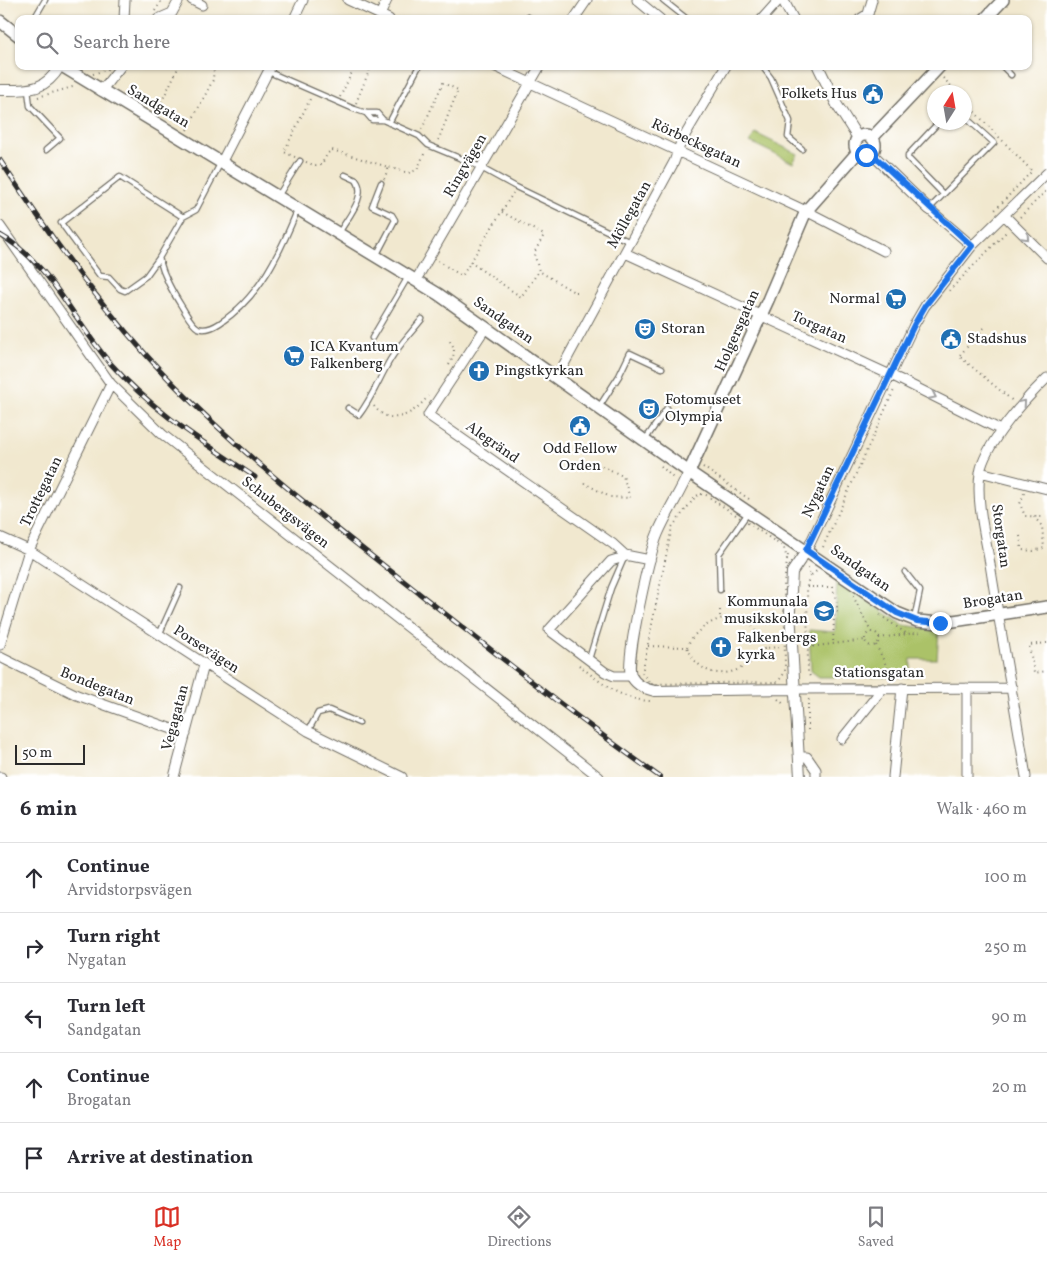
<!DOCTYPE html>
<html lang="en">
<head>
<meta charset="utf-8">
<style>
	:root { --surface:#fff; --page:#f2f2f3; --text:#2b2b33; --muted:#7c7c81; --line:#e1e1e2; --accent:#d93025 }
	body { margin:0; font-family:Vollkorn,serif; background:var(--page); color:var(--text) }
	.compass { position:absolute; left:927px; top:85px; width:45px; height:45px; border-radius:50%; background:var(--surface); box-shadow:0 1px 4px #0004; rotate:11deg }
	.scale { position:absolute; left:15px; bottom:12px; width:70px; box-sizing:border-box; padding-left:5px; border:2px solid #2b2b2b; border-top:0; font-size:14px; line-height:18px; white-space:nowrap; color:#2b2b2b; -webkit-text-stroke:4px #fff; paint-order:stroke }
	.stop { position:absolute; width:15px; height:15px; margin:-11px; border:4px solid #1a73e8; border-radius:50%; background:#fff }
	.stop.end { background:#1a73e8; border-color:#fff; box-shadow:0 1px 5px #0008 }
	.list { margin:0; padding:0; list-style:none }
	h2 { display:flex; justify-content:space-between; align-items:center; height:65px; margin:0; padding:0 20px; font-size:21px }
	h2 small { font-size:16px; font-weight:400; color:var(--muted) }
	.list li { display:grid; grid-template-columns:32px 1fr auto; gap:15px; align-items:center; box-sizing:border-box; height:70px; padding:0 20px; border-top:1px solid var(--line) }
	.list b { display:block; font-size:19px; white-space:nowrap }
	.list p { margin:0; font-size:16px; white-space:nowrap; color:var(--muted) }
	.list em { font-size:16px; font-style:normal; color:var(--muted) }
	.icon { flex:none; width:28px; height:28px; fill:none; stroke:currentColor; stroke-width:2; stroke-linecap:round; stroke-linejoin:round }
	.map { position:relative; flex:none; width:1047px; height:777px; overflow:hidden }
	.search { position:absolute; background:var(--surface); box-shadow:0 1px 4px #0004; left:15px; right:15px; top:15px; height:55px; display:flex; align-items:center; gap:12px; box-sizing:border-box; padding:0 18px; border-radius:10px; color:var(--muted); font-size:19px }
	.sheet { height:415px; background:var(--surface) }
	nav { display:flex; justify-content:space-around; align-items:center; box-sizing:border-box; height:70px; border-top:1px solid var(--line); background:var(--surface); font-size:14px; color:var(--muted) }
	nav a { display:grid; justify-items:center; gap:2px }
	nav .on { color:var(--accent) }
	.map>svg:first-child { display:block }
	.green { fill:#abc267; stroke:#6b7649 }
	.lines { fill:none; stroke-linecap:round; stroke-linejoin:round }
	.service-casing { stroke:#706d64; stroke-width:7 }
	.minor-casing { stroke:#706d64; stroke-width:11 }
	.tertiary-casing { stroke:#706d64; stroke-width:12 }
	.secondary-casing { stroke:#706d64; stroke-width:14 }
	.path { stroke:#706d64; stroke-width:2; stroke-dasharray:1 4; stroke-linecap:butt }
	.service { stroke:#fff; stroke-width:4.5 }
	.minor { stroke:#fff; stroke-width:9 }
	.tertiary { stroke:#fff; stroke-width:10 }
	.secondary { stroke:#fff; stroke-width:11 }
	.rail-casing { stroke:#2b2b2b; stroke-width:5 }
	.rail { stroke:#fff; stroke-width:3; stroke-dasharray:9; stroke-linecap:butt }
	.oneway { stroke:#a0a0a0 }
	.route { stroke:#1a73e8; stroke-width:6 }
	.labels { text-anchor:middle; dominant-baseline:central; stroke-width:4.5; stroke-linejoin:round; paint-order:stroke }
	.poi-label { font-size:15px; fill:#2b2b2b; stroke:#fff; text-anchor:start }
	.street-label { font-size:15px; fill:#2b2b2b; stroke:#fff }
</style>
</head>
<body>
<div class="map">
<svg width="1047" height="777" viewBox="0 0 1047 777">
	<rect width="100%" height="100%" fill="#fff"/>
	<filter id="ink" filterUnits="userSpaceOnUse"><feTurbulence type="fractalNoise" baseFrequency=".02" numOctaves="2"/><feDisplacementMap in="SourceGraphic" scale="10" xChannelSelector="R" yChannelSelector="G"/><feConvolveMatrix kernelMatrix="1 2 1 2 8 2 1 2 1" color-interpolation-filters="sRGB"/></filter>
	<filter id="wash" filterUnits="userSpaceOnUse"><feTurbulence type="fractalNoise" baseFrequency=".0096" numOctaves="4" result="noise"/><feDisplacementMap in="SourceGraphic" scale="20" xChannelSelector="R" yChannelSelector="G"/><feGaussianBlur stdDeviation="1.12" result="paint"/><feColorMatrix in="noise" values="0 0 0 0 0 0 0 0 0 0 0 0 0 0 0 0 0 1.4 0 .05"/><feComposite in="paint" operator="in"/></filter>
	<g filter="url(#wash)">
		<rect width="100%" height="100%" fill="#f1e8cf"/>
		<path class="green" d="M755 133 798 154 793 163 750 142Z
			M837 578 903 625 939 630 937 659H911L910 677H819L811 671 809 630 835 632Z"/>
	</g>
	<g filter="url(#ink)">
		<g class="lines">
			<g class="service-casing">
				<path id="service" d="M663 0 687 19
					M528 17 531 19
					M34 19 45 0
					M762 66 771 78 790 121 788 137 802 149
					M1002 66 1011 75
					M269 72 354 109 366 113H377L383 120
					M28 90 30 106 60 138 46 150
					M366 113 372 120H383L419 136 428 145 474 164 516 187 630 242
					M939 122 908 155V158L943 194
					M389 123 419 66
					M278 196 300 161
					M929 209 994 143 964 116
					M183 217 120 177 61 223 100 276 109 277 120 289 125 291 146 276 159 258 183 217 196 210 220 164
					M339 233C347 218 368 196 356 180L345 175
					M376 256 395 220 392 215 372 206 381 183
					M159 258C164 277 172 291 182 307 186 313 191 324 198 328 206 331 214 327 220 323 259 298 280 253 297 211
					M372 338 408 277
					M599 407 619 376 630 353 662 368
					M348 408 359 415C372 398 379 379 390 360 399 345 411 333 422 319
					M645 440 667 408
					M905 572 920 591 914 620
					M720 590 719 554 748 513
					M159 635 180 588
					M589 659 611 588 624 558
					M308 731 318 713 329 710 359 723"/>
			</g>
			<g class="minor-casing">
				<path id="minor" d="M192 0 202 5
					M348 0 389 19
					M637 0 660 19
					M380 15 387 0
					M124 19 125 0
					M158 19 172 13 179 0
					M294 19 303 0
					M574 19 587 0
					M762 19 779 0
					M860 19 868 14 872 0
					M494 66 806 211 884 251
					M101 91 121 66
					M221 163 271 66
					M929 209 972 246 1047 173
					M1004 215 1047 258
					M0 226 111 384 162 434 599 777
					M625 253 899 379 1001 430
					M416 280 540 66
					M486 327 428 415 613 544 625 555
					M557 377 674 162 681 142 726 66
					M980 472 1047 489
					M0 537 29 550 308 731 402 777
					M807 550 914 325 925 306 972 246
					M0 645 29 550 111 384
					M0 657 77 695 186 734
					M631 676H614L605 672 549 630 611 561 624 557 625 555 650 560
					M794 689 1012 688
					M842 739 883 688
					M799 757H807L816 770V777
					M0 777H1
					M174 777 204 665
					M893 777 902 688
					M967 777V688
					M1026 777C1015 706 1001 635 990 564 985 535 976 502 980 473 984 445 1026 398 1047 378"/>
			</g>
			<g class="tertiary-casing">
				<path id="tertiary" d="M783 0 793 19
					M818 66 837 105 858 138
					M0 90C27 90 45 92 60 66
					M871 153 929 209
					M689 472C680 493 667 512 658 533 650 551 625 660 631 675 635 685 645 689 655 691L794 689
					M800 777 790 611 792 572 807 550"/>
			</g>
			<g class="secondary-casing">
				<path id="secondary" d="M985 19 1003 0
					M0 21 19 36
					M62 66 438 294 689 472 897 613 917 621 940 623 1047 607
					M855 145a10 10 0 1 1 20 0a10 10 0 1 1-20 0Z
					M872 138 940 66
					M689 472 768 300 806 211 858 152"/>
			</g>
			<path class="path" d="M155 11 162 0
				M93 74 108 69
				M943 78 957 92
				M38 97 76 86
				M340 97 355 66
				M964 101 1032 171 994 211
				M356 103 371 66
				M157 111 179 66
				M422 129 443 83 458 90 438 141
				M187 130 213 80 214 66
				M295 157 284 152 311 97
				M306 162 316 166 321 165 328 153 332 150 408 173 417 170 425 152
				M384 179 389 167
				M502 212 544 235 534 253 539 271 574 292H579
				M1020 217 1047 190
				M438 261 462 276 513 193
				M470 262 521 297 539 271
				M949 291 1008 230
				M984 328 959 356 1014 402
				M449 365C454 356 457 349 449 340
				M374 406C390 428 415 414 428 396
				M661 466 675 480
				M703 467 749 499
				M584 483 610 497 630 498 623 476 598 464
				M1024 493 1020 504 1025 516 1043 517
				M701 494 706 495 779 544 784 548 787 559 788 555 784 582 785 672 778 682 651 684 642 673 672 527 696 496Z
				M1020 536 1022 550 1033 551 1044 548 1042 526 1034 517
				M823 547 895 388
				M808 568 810 576 818 570
				M810 576 807 584 808 672 811 679
				M807 587H832L837 602V613L834 616 833 645
				M853 596 871 632
				M720 610V620
				M880 615 907 634
				M865 639a7 7 0 1 1 14 0a7 7 0 1 1-14 0Z
				M879 638 922 632
				M1047 643 1029 645 1034 673 1047 671
				M876 645 893 679
				M648 646 687 647C704 687 743 676 765 648L782 647
				M687 647C693 629 725 610 744 619 753 623 760 640 765 648
				M808 647 865 640
				M579 665C601 683 622 701 653 701
				M778 699 785 705
				M808 730V701L810 698"/>
			<use href="#service" class="service"/>
			<use href="#minor" class="minor"/>
			<use href="#tertiary" class="tertiary"/>
			<use href="#secondary" class="secondary"/>
			<g class="rail-casing">
				<path id="rail" d="M0 160C45 229 93 296 148 357 229 446 326 520 420 594 499 656 578 719 660 777
					M0 235C51 263 74 322 111 364 155 413 202 441 255 477"/>
			</g>
			<use href="#rail" class="rail"/>
		</g>
		<defs><path id="oneway-chevron" d="M-2-3.5L2.5 0L-2 3.5" fill="none" stroke-width="1.6" stroke-linecap="round" stroke-linejoin="round" transform="scale(1.25)"/></defs>
		<g class="oneway">
			<use href="#oneway-chevron" transform="translate(1026 237) rotate(46)"/>
			<use href="#oneway-chevron" transform="translate(933 396) rotate(26)"/>
			<use href="#oneway-chevron" transform="translate(1023 403) rotate(-49)"/>
		</g>
	</g>
	<g class="lines" filter="url(#ink)">
		<path class="route" d="M866 155 871 153 972 246 925 306 914 325 806 550 897 613 917 621 940 623"/>
	</g>
	<defs>
		<g id="civic-disc" transform="scale(1.125)"><circle r="9.5" fill="#1f6fb2" stroke="#fff"/><path d="M-.6-6.5H3V-4.5H.6V-3L4-1V1h2V6H-6V1h2V-1L-.6-3ZM-1.2 2.5V6h2.4V2.5Z" fill="#fff"/></g>
		<g id="supermarket-disc" transform="scale(1.125)"><circle r="9.5" fill="#1f6fb2" stroke="#fff"/><path d="M-6-5.5h2.5l.6 2H6L4.5 2H-2.5L-4.4-4H-6ZM-1.5 3.2a1.3 1.3 0 1 0 .1 0ZM3 3.2a1.3 1.3 0 1 0 .1 0Z" fill="#fff"/></g>
		<g id="theatre-disc" transform="scale(1.125)"><circle r="9.5" fill="#1f6fb2" stroke="#fff"/><path d="M-5-5.5Q0-4 5-5.5V0Q5 5 0 6Q-5 5-5 0ZM-3.3-2.5H-1v1.5H-3.3ZM1-2.5H3.3v1.5H1ZM-2.8 1Q0 5.5 2.8 1Z" fill="#fff"/></g>
		<g id="church-disc" transform="scale(1.125)"><circle r="9.5" fill="#1f6fb2" stroke="#fff"/><path d="M-1.2-6h2.4v3.5h3.3v2.4h-3.3V6h-2.4V-.1h-3.3v-2.4h3.3Z" fill="#fff"/></g>
		<g id="university-disc" transform="scale(1.125)"><circle r="9.5" fill="#1f6fb2" stroke="#fff"/><path d="M0-5L7-2L0 1L-7-2ZM-4 1L0 2.5L4 1V4Q0 6-4 4Z" fill="#fff"/></g>
	</defs>
	<g fill-rule="evenodd">
		<use href="#civic-disc" x="873" y="94"/>
		<use href="#supermarket-disc" x="896" y="299"/>
		<use href="#theatre-disc" x="645" y="329"/>
		<use href="#civic-disc" x="951" y="339"/>
		<use href="#supermarket-disc" x="294" y="356"/>
		<use href="#church-disc" x="479" y="371"/>
		<use href="#theatre-disc" x="649" y="409"/>
		<use href="#civic-disc" x="580" y="426"/>
		<use href="#university-disc" x="824" y="611"/>
		<use href="#church-disc" x="721" y="647"/>
	</g>
	<g class="labels">
		<g class="poi-label">
			<text x="857" y="94" text-anchor="end">Folkets Hus</text>
			<text x="880" y="299" text-anchor="end">Normal</text>
			<text x="661" y="329">Storan</text>
			<text x="967" y="339">Stadshus</text>
			<text x="310" y="347">ICA Kvantum<tspan x="310" dy="17">Falkenberg</tspan></text>
			<text x="495" y="371">Pingstkyrkan</text>
			<text x="665" y="400">Fotomuseet<tspan x="665" dy="17">Olympia</tspan></text>
			<text x="580" y="449" text-anchor="middle">Odd Fellow<tspan x="580" dy="17">Orden</tspan></text>
			<text x="808" y="602" text-anchor="end">Kommunala<tspan x="808" dy="17">musikskolan</tspan></text>
			<text x="737" y="638">Falkenbergs<tspan x="737" dy="17">kyrka</tspan></text>
		</g>
		<g class="street-label">
			<text transform="translate(158 107) rotate(31)">Sandgatan</text>
			<text transform="translate(696 144) rotate(25)">Rörbecksgatan</text>
			<text transform="translate(466 166) rotate(-60)">Ringvägen</text>
			<text transform="translate(630 215) rotate(-61)">Möllegatan</text>
			<text transform="translate(503 321) rotate(35)">Sandgatan</text>
			<text transform="translate(819 328) rotate(24)">Torgatan</text>
			<text transform="translate(738 331) rotate(-66)">Holgersgatan</text>
			<text transform="translate(492 443) rotate(35)">Alegränd</text>
			<text transform="translate(42 492) rotate(-64)">Trottegatan</text>
			<text transform="translate(819 492) rotate(-65)">Nygatan</text>
			<text transform="translate(285 513) rotate(38)">Schubergsvägen</text>
			<text transform="translate(1000 536) rotate(82)">Storgatan</text>
			<text transform="translate(860 569) rotate(35)">Sandgatan</text>
			<text transform="translate(993 600) rotate(-9)">Brogatan</text>
			<text transform="translate(206 650) rotate(33)">Porsevägen</text>
			<text x="879" y="673">Stationsgatan</text>
			<text transform="translate(97 687) rotate(22)">Bondegatan</text>
			<text transform="translate(176 718) rotate(-75)">Vegagatan</text>
		</g>
	</g>
</svg>
<svg class="compass" viewBox="-18 -18 36 36"><path d="M0-13l5 13h-10z" fill="#e53935"/><path d="M0 13l5-13h-10z" fill="#7c7c81"/></svg>
<div class="scale">50 m</div>
<div class="stop" style="left:866px;top:155px"></div>
<div class="stop end" style="left:940px;top:623px"></div>
<div class="search"><svg class="icon" aria-label="search" viewBox="0 0 24 24"><circle cx="10" cy="10" r="6"/><path d="M15 15l6 6"/></svg>Search here</div>
</div>
<section class="sheet">
<h2>6 min<small>Walk · 460 m</small></h2>
<ul class="list">
<li><svg class="icon" aria-label="ahead" viewBox="0 0 24 24"><path d="M12 20V5M6 11l6-6 6 6"/></svg><div><b>Continue</b><p>Arvidstorpsvägen</p></div><em>100 m</em></li>
<li><svg class="icon" aria-label="right" viewBox="0 0 24 24"><path d="M7 20v-9h11M14 6l5 5-5 5"/></svg><div><b>Turn right</b><p>Nygatan</p></div><em>250 m</em></li>
<li><svg class="icon" aria-label="left" viewBox="0 0 24 24"><path d="M17 20v-9H6M10 6l-5 5 5 5"/></svg><div><b>Turn left</b><p>Sandgatan</p></div><em>90 m</em></li>
<li><svg class="icon" aria-label="ahead" viewBox="0 0 24 24"><path d="M12 20V5M6 11l6-6 6 6"/></svg><div><b>Continue</b><p>Brogatan</p></div><em>20 m</em></li>
<li><svg class="icon" aria-label="arrive" viewBox="0 0 24 24"><path d="M6 21V4h12l-3 4 3 4H6"/></svg><div><b>Arrive at destination</b></div></li>
</ul>
</section>
<nav>
<a class="on"><svg class="icon" aria-label="map" viewBox="0 0 24 24"><path d="M3 6l6-2 6 2 6-2v14l-6 2-6-2-6 2zM9 4v14M15 6v14"/></svg>Map</a>
<a><svg class="icon" aria-label="directions" viewBox="0 0 24 24"><path d="M12 3l9 9-9 9-9-9zM9 14v-3h6M13 9l2 2-2 2"/></svg>Directions</a>
<a><svg class="icon" aria-label="saved" viewBox="0 0 24 24"><path d="M7 4h10v16l-5-4-5 4z"/></svg>Saved</a>
</nav>
</body>
</html>
